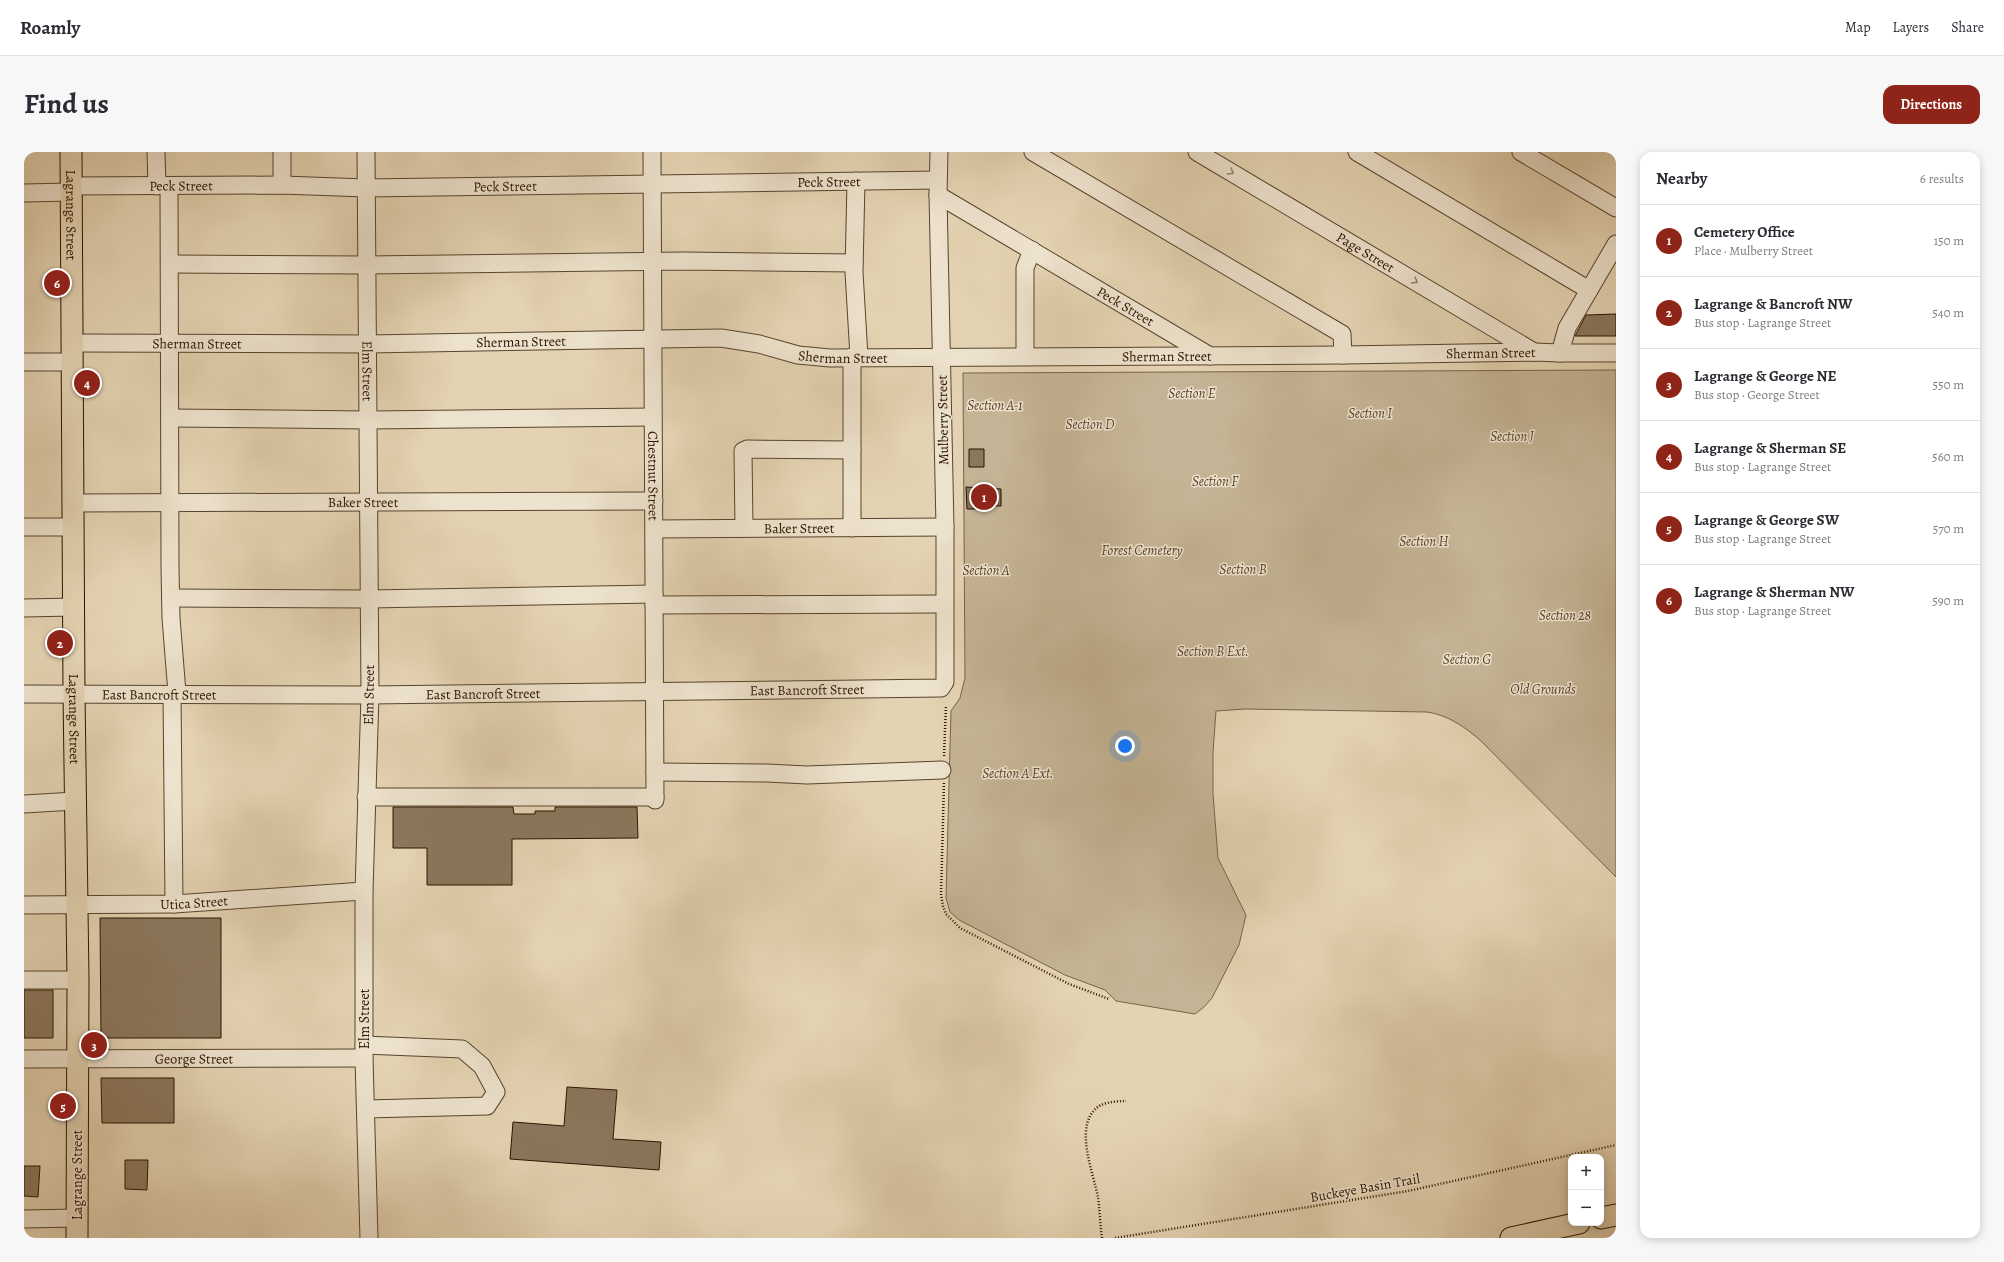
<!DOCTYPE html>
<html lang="en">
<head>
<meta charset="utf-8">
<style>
	:root { --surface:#fff; --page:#f7f7f7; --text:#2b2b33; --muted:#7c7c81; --line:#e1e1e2; --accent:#8f2418 }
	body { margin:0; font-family:Alegreya,serif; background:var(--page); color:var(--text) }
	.controls { position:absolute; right:12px; bottom:12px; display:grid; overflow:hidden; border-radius:8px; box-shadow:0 2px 10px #0003 }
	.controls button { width:36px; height:36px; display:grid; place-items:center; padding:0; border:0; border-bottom:1px solid var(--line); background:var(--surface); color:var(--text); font:20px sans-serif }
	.you { position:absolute; left:1101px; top:594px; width:14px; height:14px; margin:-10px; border:3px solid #fff; border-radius:50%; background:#1a73e8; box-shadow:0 0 0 6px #1a73e833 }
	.badge { display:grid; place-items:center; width:26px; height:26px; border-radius:50%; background:var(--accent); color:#fff; font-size:13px; font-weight:700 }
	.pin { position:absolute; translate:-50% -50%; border:2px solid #fff; box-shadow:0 1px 4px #0006 }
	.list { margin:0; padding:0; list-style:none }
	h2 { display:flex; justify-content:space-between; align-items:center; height:52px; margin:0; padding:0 16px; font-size:17px }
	h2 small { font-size:13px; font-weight:400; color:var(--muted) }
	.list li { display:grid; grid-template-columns:26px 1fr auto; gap:12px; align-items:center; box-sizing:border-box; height:72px; padding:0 16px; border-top:1px solid var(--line) }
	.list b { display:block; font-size:15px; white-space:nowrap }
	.list p { margin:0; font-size:13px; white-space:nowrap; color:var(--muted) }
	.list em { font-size:13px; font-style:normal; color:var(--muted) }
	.map { position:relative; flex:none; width:1592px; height:1086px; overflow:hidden; border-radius:12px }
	header { display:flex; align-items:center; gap:24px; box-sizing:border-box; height:56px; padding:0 20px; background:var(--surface); border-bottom:1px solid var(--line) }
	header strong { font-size:19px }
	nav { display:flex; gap:22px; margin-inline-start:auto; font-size:14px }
	.intro { display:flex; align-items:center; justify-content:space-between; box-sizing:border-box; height:96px; padding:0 24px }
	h1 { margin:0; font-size:28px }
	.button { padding:10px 18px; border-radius:12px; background:var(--accent); color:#fff; font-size:14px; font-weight:700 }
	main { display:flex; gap:24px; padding:0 24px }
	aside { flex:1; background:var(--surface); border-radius:12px; box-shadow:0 2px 10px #0003 }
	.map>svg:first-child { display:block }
	.green { fill:#c4b394; stroke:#77644a }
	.building { fill:#8b775d; stroke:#2a1400 }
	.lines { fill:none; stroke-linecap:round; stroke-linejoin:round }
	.minor-casing { stroke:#58442c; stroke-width:19 }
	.major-casing { stroke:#2a1400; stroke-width:23 }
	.path { stroke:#2a1400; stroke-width:2.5; stroke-dasharray:1 2; stroke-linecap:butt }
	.minor { stroke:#ede2cd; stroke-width:17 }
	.major { stroke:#e4d3b2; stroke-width:21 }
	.oneway { stroke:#958571 }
	.labels { text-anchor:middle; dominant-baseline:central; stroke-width:3; stroke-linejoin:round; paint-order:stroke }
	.street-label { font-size:14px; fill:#2a1400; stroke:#ede2cd }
	.park-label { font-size:14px; font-style:italic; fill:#58442c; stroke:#ede2cd }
</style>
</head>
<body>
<header>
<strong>Roamly</strong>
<nav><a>Map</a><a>Layers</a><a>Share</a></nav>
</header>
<div class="intro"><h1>Find us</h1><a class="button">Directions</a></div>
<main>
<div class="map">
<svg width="1592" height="1086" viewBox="0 0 1592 1086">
	<rect width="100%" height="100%" fill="#e4d3b2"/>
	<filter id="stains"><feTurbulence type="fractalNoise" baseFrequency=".005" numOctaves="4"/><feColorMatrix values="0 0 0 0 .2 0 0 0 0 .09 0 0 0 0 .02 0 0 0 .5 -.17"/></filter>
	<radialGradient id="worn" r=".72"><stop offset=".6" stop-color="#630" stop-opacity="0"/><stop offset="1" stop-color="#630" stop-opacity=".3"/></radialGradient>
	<path class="green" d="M1592 218V725L1457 589C1441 575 1424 563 1403 560L1221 557 1192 559 1189 600V642L1194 706 1222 763 1215 793 1188 846 1180 855 1171 862 1092 849 1081 838 1041 823 935 768 926 760 922 746 927 559 936 546 941 526 939 221Z"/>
	<path class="building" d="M1592 162V184H1551L1562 163Z
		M945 297H960V315H945Z
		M942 335 977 337V354H953V357H943Z
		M369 655H489L490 662H511V659H531V655H613L614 686 488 687V733H403V696H369Z
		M76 766H197V886H77Z
		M0 838H29V886H0Z
		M77 926H150V971H78Z
		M543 935 593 938 589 987 637 990 635 1018 486 1007 489 970 540 974Z
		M101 1008H124L123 1038 101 1037Z
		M0 1014H16L14 1045 0 1044Z"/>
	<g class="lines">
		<g class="minor-casing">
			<g id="minor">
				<path d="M132 0 133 34"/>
				<path id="s1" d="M342 0 346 543 340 739V906L345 1086"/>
				<path id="s2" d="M628 0 631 648"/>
				<path d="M1009 0 1318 182 1319 203"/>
				<path id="s3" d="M1173 0 1510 200"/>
				<path d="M1333 0 1565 138"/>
				<path d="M1497 0 1592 56"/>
				<path d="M832 29 830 120 835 205"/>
				<path d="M258 33V0"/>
				<path id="s4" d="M47 34 258 33 342 36 914 28"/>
				<path d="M145 34 146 415 147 466 153 541"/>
				<path d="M0 41 48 40"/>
				<path id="s5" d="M914 43 1186 204"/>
				<path d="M146 112 343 113 660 109 830 111"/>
				<path id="s6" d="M48 191 344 192 697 186 735 192 774 203 806 206 1319 203 1510 200 1536 201H1592"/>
				<path d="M1536 201 1543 176 1592 92"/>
				<path d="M1001 204V116L1008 98"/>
				<path d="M828 205V376"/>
				<path d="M0 210H48"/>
				<path d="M147 266 344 268 629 265"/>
				<path id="s7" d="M49 351 630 349"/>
				<path d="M0 375H49"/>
				<path d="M720 376 719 299 723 297 828 298"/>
				<path id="s8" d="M630 377 921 375"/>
				<path d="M147 446 345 447 630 442"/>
				<path d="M630 453 920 452"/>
				<path d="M0 456 49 455"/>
				<path d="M148 541 150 752"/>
				<path id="s9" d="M0 542 346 543 917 536 921 530V375L914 43 915 0"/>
				<path d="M631 620 743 621 783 623 918 618"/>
				<path d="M342 645H631"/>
				<path d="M0 652 51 649"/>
				<path id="s10" d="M0 753 150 752 340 739"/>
				<path d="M0 828H54"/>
				<path d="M340 893 438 897 458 914 472 940 463 954 342 957"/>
				<path id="s11" d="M0 907 340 906"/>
				<path d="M0 1067 53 1066"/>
			</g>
		</g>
		<g class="major-casing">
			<g id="major">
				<path id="s12" d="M47 0 50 542 54 828 53 1086"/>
				<path d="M1577 1066 1592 1063"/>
				<path d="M1487 1086 1555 1071"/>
			</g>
		</g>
		<path class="path" d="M920 604 922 553
			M920 631 917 743 919 754 922 762 936 776 1045 832 1085 847
			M1078 1086C1076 1073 1076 1059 1074 1046 1070 1021 1047 970 1077 953 1084 950 1094 949 1102 949
			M1091 1086 1384 1039 1592 993"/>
		<use href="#minor" class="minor"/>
		<use href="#major" class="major"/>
	</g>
	<defs><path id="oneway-chevron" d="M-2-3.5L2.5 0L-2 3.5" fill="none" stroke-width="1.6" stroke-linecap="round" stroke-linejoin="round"/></defs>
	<g class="oneway">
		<use href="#oneway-chevron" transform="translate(1207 20) rotate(31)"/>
		<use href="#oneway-chevron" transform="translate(1391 129) rotate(31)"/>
	</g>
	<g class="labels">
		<g class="street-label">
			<text stroke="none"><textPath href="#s4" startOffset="758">Peck Street</textPath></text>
			<text stroke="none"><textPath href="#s4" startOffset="110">Peck Street</textPath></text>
			<text stroke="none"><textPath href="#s4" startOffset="434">Peck Street</textPath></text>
			<text stroke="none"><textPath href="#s12" startOffset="63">Lagrange Street</textPath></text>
			<text stroke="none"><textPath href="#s3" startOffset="196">Page Street</textPath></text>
			<text stroke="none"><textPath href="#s5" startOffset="218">Peck Street</textPath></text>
			<text stroke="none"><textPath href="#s6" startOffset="449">Sherman Street</textPath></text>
			<text stroke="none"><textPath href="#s6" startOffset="125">Sherman Street</textPath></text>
			<text stroke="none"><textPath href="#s6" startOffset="1421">Sherman Street</textPath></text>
			<text stroke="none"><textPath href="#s6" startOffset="773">Sherman Street</textPath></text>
			<text stroke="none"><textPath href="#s6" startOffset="1097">Sherman Street</textPath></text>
			<text stroke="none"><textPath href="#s1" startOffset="219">Elm Street</textPath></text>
			<text transform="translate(919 268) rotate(-91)">Mulberry Street</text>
			<text stroke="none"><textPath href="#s2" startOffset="324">Chestnut Street</textPath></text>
			<text stroke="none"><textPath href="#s7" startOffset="290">Baker Street</textPath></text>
			<text stroke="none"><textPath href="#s8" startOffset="145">Baker Street</textPath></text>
			<text stroke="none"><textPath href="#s9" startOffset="783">East Bancroft Street</textPath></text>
			<text stroke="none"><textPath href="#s9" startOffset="459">East Bancroft Street</textPath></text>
			<text stroke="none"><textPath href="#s9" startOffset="135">East Bancroft Street</textPath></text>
			<text transform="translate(345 543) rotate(-89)">Elm Street</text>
			<text stroke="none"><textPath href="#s12" startOffset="567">Lagrange Street</textPath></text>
			<text stroke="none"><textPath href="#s10" startOffset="170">Utica Street</textPath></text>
			<text transform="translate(340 867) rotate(-90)">Elm Street</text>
			<text stroke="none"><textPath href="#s11" startOffset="170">George Street</textPath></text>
			<text transform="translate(53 1023) rotate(-90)">Lagrange Street</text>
			<text transform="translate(1341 1036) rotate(-10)">Buckeye Basin Trail</text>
		</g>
		<g class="park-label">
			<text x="1168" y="241">Section E</text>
			<text x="971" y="253">Section A-1</text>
			<text x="1346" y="261">Section I</text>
			<text x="1066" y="272">Section D</text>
			<text x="1488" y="284">Section J</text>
			<text x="1191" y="329">Section F</text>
			<text x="1400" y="389">Section H</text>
			<text x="1118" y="398">Forest Cemetery</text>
			<text x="1219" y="417">Section B</text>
			<text x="962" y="418">Section A</text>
			<text x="1541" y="463">Section 28</text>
			<text x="1189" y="499">Section B Ext.</text>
			<text x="1443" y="507">Section G</text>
			<text x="1519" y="537">Old Grounds</text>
			<text x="994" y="621">Section A Ext.</text>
		</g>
	</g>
	<rect width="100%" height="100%" filter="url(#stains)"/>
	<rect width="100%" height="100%" fill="url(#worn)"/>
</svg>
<div class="controls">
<button>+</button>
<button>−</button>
</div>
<div class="you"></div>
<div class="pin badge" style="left:960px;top:345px">1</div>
<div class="pin badge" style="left:36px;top:491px">2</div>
<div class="pin badge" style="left:70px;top:893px">3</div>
<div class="pin badge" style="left:63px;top:231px">4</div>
<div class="pin badge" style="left:39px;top:954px">5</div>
<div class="pin badge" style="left:33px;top:131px">6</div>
</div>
<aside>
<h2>Nearby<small>6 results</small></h2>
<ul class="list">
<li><span class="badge">1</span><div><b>Cemetery Office</b><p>Place · Mulberry Street</p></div><em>150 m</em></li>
<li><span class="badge">2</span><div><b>Lagrange &amp; Bancroft NW</b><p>Bus stop · Lagrange Street</p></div><em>540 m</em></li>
<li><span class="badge">3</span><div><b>Lagrange &amp; George NE</b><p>Bus stop · George Street</p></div><em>550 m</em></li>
<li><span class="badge">4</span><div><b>Lagrange &amp; Sherman SE</b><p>Bus stop · Lagrange Street</p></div><em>560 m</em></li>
<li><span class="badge">5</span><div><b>Lagrange &amp; George SW</b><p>Bus stop · Lagrange Street</p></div><em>570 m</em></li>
<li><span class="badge">6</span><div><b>Lagrange &amp; Sherman NW</b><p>Bus stop · Lagrange Street</p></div><em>590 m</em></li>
</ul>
</aside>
</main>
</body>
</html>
